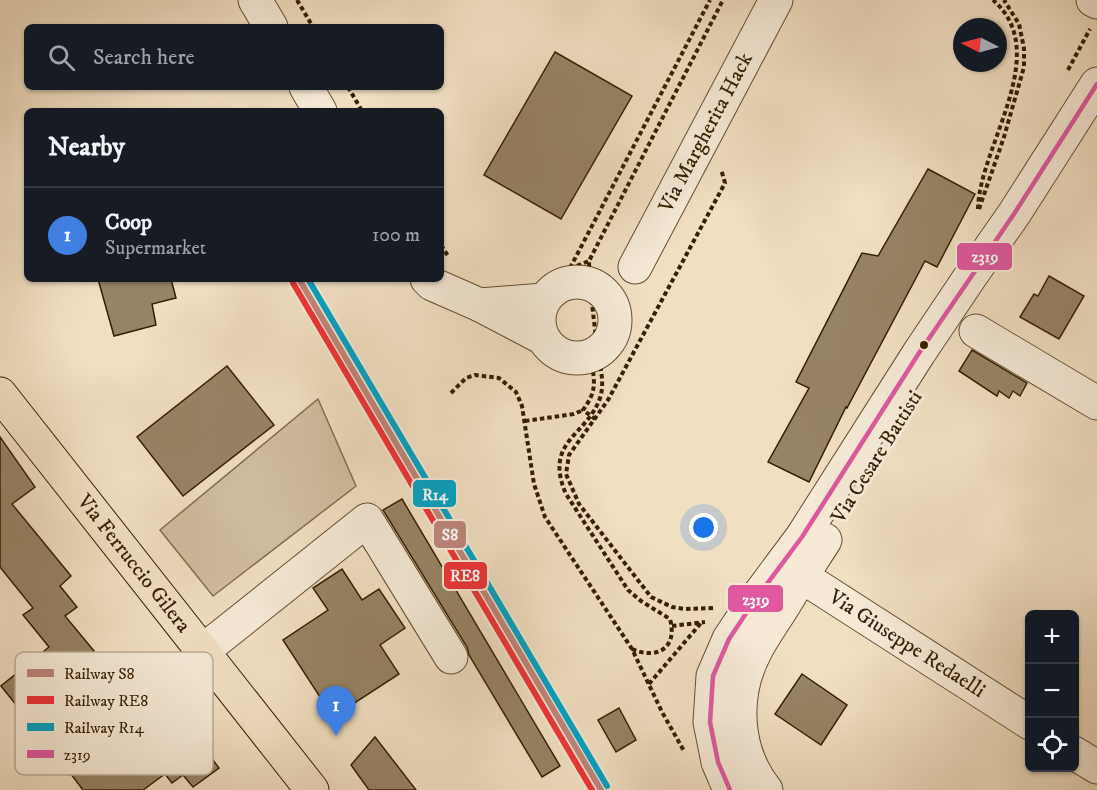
<!DOCTYPE html>
<html lang="en">
<head>
<meta charset="utf-8">
<style>
	:root { --surface:#171b24; --page:#242831; --text:#f1f3f6; --muted:#9ea1a6; --line:#363941; --accent:#0f766e }
	body { margin:0; font-family:"IM FELL DW Pica",serif; background:var(--page); color:var(--text) }
	.controls { position:absolute; right:18px; bottom:18px; display:grid; overflow:hidden; border-radius:9px; box-shadow:0 2px 4px #0004 }
	.controls button { width:54px; height:54px; display:grid; place-items:center; padding:0; border:0; border-bottom:2px solid var(--line); background:var(--surface); color:var(--text); font:30px sans-serif }
	.compass { position:absolute; left:953px; top:18px; width:54px; height:54px; border-radius:50%; background:var(--surface); box-shadow:0 2px 4px #0004; rotate:276deg }
	.you { position:absolute; left:704px; top:528px; width:21px; height:21px; margin:-15px; border:4px solid #fff; border-radius:50%; background:#1a73e8; box-shadow:0 0 0 9px #1a73e833 }
	.badge { display:grid; place-items:center; width:39px; height:39px; border-radius:50%; background:var(--accent); color:#fff; font-size:20px; font-weight:700 }
	.pin { position:absolute; translate:-50% -50px; filter:drop-shadow(0 2px 3px #0008) }
	.pin::after { content:''; position:absolute; top:32px; width:21px; height:18px; background:inherit; clip-path:polygon(0 0,100% 0,50% 100%) }
	.list { margin:0; padding:0; list-style:none }
	h2 { display:flex; justify-content:space-between; align-items:center; height:78px; margin:0; padding:0 24px; font-size:26px }
	h2 small { font-size:20px; font-weight:400; color:var(--muted) }
	.list li { display:grid; grid-template-columns:39px 1fr auto; gap:18px; align-items:center; box-sizing:border-box; height:96px; padding:0 24px; border-top:2px solid var(--line) }
	.list b { display:block; font-size:22px; white-space:nowrap }
	.list p { margin:0; font-size:20px; white-space:nowrap; color:var(--muted) }
	.list em { font-size:20px; font-style:normal; color:var(--muted) }
	.icon { flex:none; width:33px; height:33px; fill:none; stroke:currentColor; stroke-width:2; stroke-linecap:round; stroke-linejoin:round }
	.map { position:relative; flex:none; width:1097px; height:790px; overflow:hidden }
	.search { position:absolute; background:var(--surface); box-shadow:0 2px 4px #0004; left:24px; top:24px; width:420px; height:66px; display:flex; align-items:center; gap:15px; box-sizing:border-box; padding:0 21px; border-radius:9px; color:var(--muted); font-size:22px }
	.panel { position:absolute; background:var(--surface); box-shadow:0 2px 4px #0004; left:24px; top:108px; width:420px; height:174px; border-radius:9px }
	.map>svg:first-child { display:block }
	.green { fill:#d1bea1; stroke:#836e50; stroke-width:1.5 }
	.building { fill:#978365; stroke:#351f00; stroke-width:1.5 }
	.lines { fill:none; stroke-linecap:round; stroke-linejoin:round }
	.minor-casing { stroke:#644f30; stroke-width:35 }
	.major-casing { stroke:#351f00; stroke-width:35 }
	.path { stroke:#351f00; stroke-width:4; stroke-dasharray:4.5 3; stroke-linecap:butt }
	.minor { stroke:#f6ead7; stroke-width:33 }
	.major { stroke:#f1dfc2; stroke-width:33 }
	.bus-1-casing { stroke:#f6ead7; stroke-width:9 }
	.bus-1 { stroke:#df58a0; stroke-width:4.5 }
	.rail-1-casing { stroke:#f6ead7; stroke-width:10 }
	.rail-2-casing { stroke:#f6ead7; stroke-width:10 }
	.rail-3-casing { stroke:#f6ead7; stroke-width:10 }
	.rail-1 { stroke:#be857b; stroke-width:6 }
	.rail-2 { stroke:#ee3338; stroke-width:6 }
	.rail-3 { stroke:#03a2c4; stroke-width:6 }
	.bus-dot { fill:#351f00; stroke:#f6ead7; stroke-width:2 }
	.labels { text-anchor:middle; dominant-baseline:central; stroke-width:6; stroke-linejoin:round; paint-order:stroke }
	.street-label { font-size:21px; fill:#351f00; stroke:#f6ead7 }
	.key { fill:#f6ead7; stroke:#bcad96; stroke-width:1.5 }
	.key-label { font-size:16px; fill:#351f00 }
	.line-badge { stroke:#f6ead7; stroke-width:2 }
	.badge-label { font-size:16px; text-anchor:middle; font-weight:bold; fill:#fff }
</style>
</head>
<body>
<div class="map">
<svg width="1097" height="790" viewBox="0 0 1097 790">
	<rect width="100%" height="100%" fill="#f1dfc2"/>
	<filter id="stains"><feTurbulence type="fractalNoise" baseFrequency=".00333" numOctaves="4"/><feColorMatrix values="0 0 0 0 .2 0 0 0 0 .09 0 0 0 0 .02 0 0 0 .5 -.17"/></filter>
	<radialGradient id="worn" r=".72"><stop offset=".6" stop-color="#630" stop-opacity="0"/><stop offset="1" stop-color="#630" stop-opacity=".3"/></radialGradient>
	<path class="green" d="M318 399 356 486 213 596 160 530Z"/>
	<path class="building" d="M555 52 632 96 561 219 484 175Z
		M928 169 975 194 937 267 925 261 847 408 846 407 809 482 768 462 809 388 796 382 862 253 878 256Z
		M1049 276 1084 296 1059 339 1020 317 1034 294 1038 296Z
		M98 279H171L176 298 152 304 156 325 114 336Z
		M972 350 1027 383 1020 396 1013 391 1009 398 999 391 997 396 959 371Z
		M227 366 274 425 183 496 137 437Z
		M0 437 35 487 12 504 71 576 60 586 77 607 65 616 94 651 86 658 98 672 33 726 1 686 49 647 23 615 33 608 0 567Z
		M402 499 560 766 542 777 469 655 467 647 383 510Z
		M342 569 362 600 379 589 405 628 380 645 399 674 333 717 283 640 328 610 313 588Z
		M802 674 847 705 821 745 775 714Z
		M167 699 219 768 193 787 183 775 172 783 165 774 143 790H83L70 773Z
		M619 708 636 740 616 752 598 720Z
		M375 737 416 790H369L351 765Z"/>
	<g class="lines">
		<g class="minor-casing">
			<g id="minor">
				<path d="M255 0 271 27"/>
				<path d="M1093 0 1097 2"/>
				<path d="M306 87 320 111"/>
				<path id="s1" d="M635 267 776 0"/>
				<path d="M427 279 432 284 480 305"/>
				<circle cx="577" cy="320" r="38"/>
				<path d="M976 331 1097 403"/>
				<path d="M543 338 480 305 544 300"/>
				<path id="s2" d="M784 565 1030 723"/>
				<path d="M204 650 367 520 451 657"/>
				<path d="M1074 753 1097 767"/>
				<path d="M730 790 718 762 710 722 713 676 729 639 755 600 802 537 919 353 970 277 1014 214 1097 84"/>
				<path d="M766 790C735 751 732 696 755 652 763 636 774 621 784 605 797 583 811 562 825 540"/>
			</g>
		</g>
		<g class="major-casing">
			<g id="major">
				<path id="s3" d="M0 394 312 790"/>
			</g>
		</g>
		<path class="path" d="M297 0 313 27
			M1068 70 1090 29
			M348 87 362 111
			M978 209C979 146 1054 53 993 0
			M979 209 1004 137 1024 67V48L1019 24 1004 0
			M441 245 448 256
			M570 268 710 0
			M556 274 589 261
			M592 364C595 385 596 392 583 410L595 419
			M451 393 466 378 475 375 499 378 516 392 522 406 534 484 545 517 632 649 662 712 684 751
			M525 421 574 414 583 410
			M713 608 685 609 672 607 651 597 579 504 566 474 569 455 608 400 725 183 721 169
			M672 626 705 622
			M632 649C657 660 678 648 670 619L641 601 628 590 566 494C543 441 587 436 600 398 605 383 600 367 598 352 594 322 590 292 589 261L723 0
			M649 684 701 623"/>
		<use href="#minor" class="minor"/>
		<use href="#major" class="major"/>
		<g class="bus-1-casing">
			<path id="bus-1" d="M730 790 718 762 710 722 713 676 729 639 755 600 802 537 919 353 1014 214 1097 84"/>
		</g>
		<use href="#bus-1" class="bus-1"/>
		<g class="rail-1-casing">
			<path id="rail-1" d="M299 279 601 790"/>
		</g>
		<g class="rail-2-casing">
			<path id="rail-2" d="M293 283 592 790"/>
		</g>
		<g class="rail-3-casing">
			<path id="rail-3" d="M308 279 607 786"/>
		</g>
		<use href="#rail-1" class="rail-1"/>
		<use href="#rail-2" class="rail-2"/>
		<use href="#rail-3" class="rail-3"/>
	</g>
	<circle class="bus-dot" cx="924" cy="345" r="5"/>
	<g class="labels">
		<g class="street-label">
			<text stroke="none"><textPath href="#s1" startOffset="152">Via Margherita Hack</textPath></text>
			<text transform="translate(877 457) rotate(-58)">Via Cesare Battisti</text>
			<text stroke="none"><textPath href="#s3" startOffset="216">Via Ferruccio Gilera</textPath></text>
			<text stroke="none"><textPath href="#s2" startOffset="146">Via Giuseppe Redaelli</textPath></text>
		</g>
	</g>
	<rect x="15" y="652" width="198" height="123" rx="9" class="key"/>
	<rect x="27" y="669" width="27" height="8" fill="#be857b"/>
	<rect x="27" y="696" width="27" height="8" fill="#ee3338"/>
	<rect x="27" y="723" width="27" height="8" fill="#03a2c4"/>
	<rect x="27" y="750" width="27" height="8" fill="#df58a0"/>
	<g class="key-label">
		<text x="64" y="679">Railway S8</text>
		<text x="64" y="706">Railway RE8</text>
		<text x="64" y="733">Railway R14</text>
		<text x="64" y="760">z319</text>
	</g>
	<g class="line-badge">
		<rect x="956" y="242" width="57" height="29" rx="6" fill="#df58a0"/>
		<rect x="412" y="479" width="45" height="29" rx="6" fill="#03a2c4"/>
		<rect x="433" y="520" width="34" height="29" rx="6" fill="#be857b"/>
		<rect x="443" y="561" width="45" height="29" rx="6" fill="#ee3338"/>
		<rect x="727" y="584" width="57" height="29" rx="6" fill="#df58a0"/>
	</g>
	<g class="badge-label">
		<text x="985" y="262">z319</text>
		<text x="435" y="500">R14</text>
		<text x="450" y="540">S8</text>
		<text x="465" y="581">RE8</text>
		<text x="756" y="605">z319</text>
	</g>
	<rect width="100%" height="100%" filter="url(#stains)"/>
	<rect width="100%" height="100%" fill="url(#worn)"/>
</svg>
<div class="controls">
<button>+</button>
<button>−</button>
<button><svg class="icon" aria-label="locate" viewBox="0 0 24 24"><circle cx="12" cy="12" r="6"/><path d="M12 2v4M12 18v4M2 12h4M18 12h4"/></svg></button>
</div>
<svg class="compass" viewBox="-18 -18 36 36"><path d="M0-13l5 13h-10z" fill="#e53935"/><path d="M0 13l5-13h-10z" fill="#9ea1a6"/></svg>
<div class="you"></div>
<div class="pin badge" style="left:336px;top:736px;background:#3f7fe0">1</div>
<div class="search"><svg class="icon" aria-label="search" viewBox="0 0 24 24"><circle cx="10" cy="10" r="6"/><path d="M15 15l6 6"/></svg>Search here</div>
<section class="panel">
<h2>Nearby<small></small></h2>
<ul class="list">
<li><span class="badge" style="background:#3f7fe0">1</span><div><b>Coop</b><p>Supermarket</p></div><em>100 m</em></li>
</ul>
</section>
</div>
</body>
</html>
